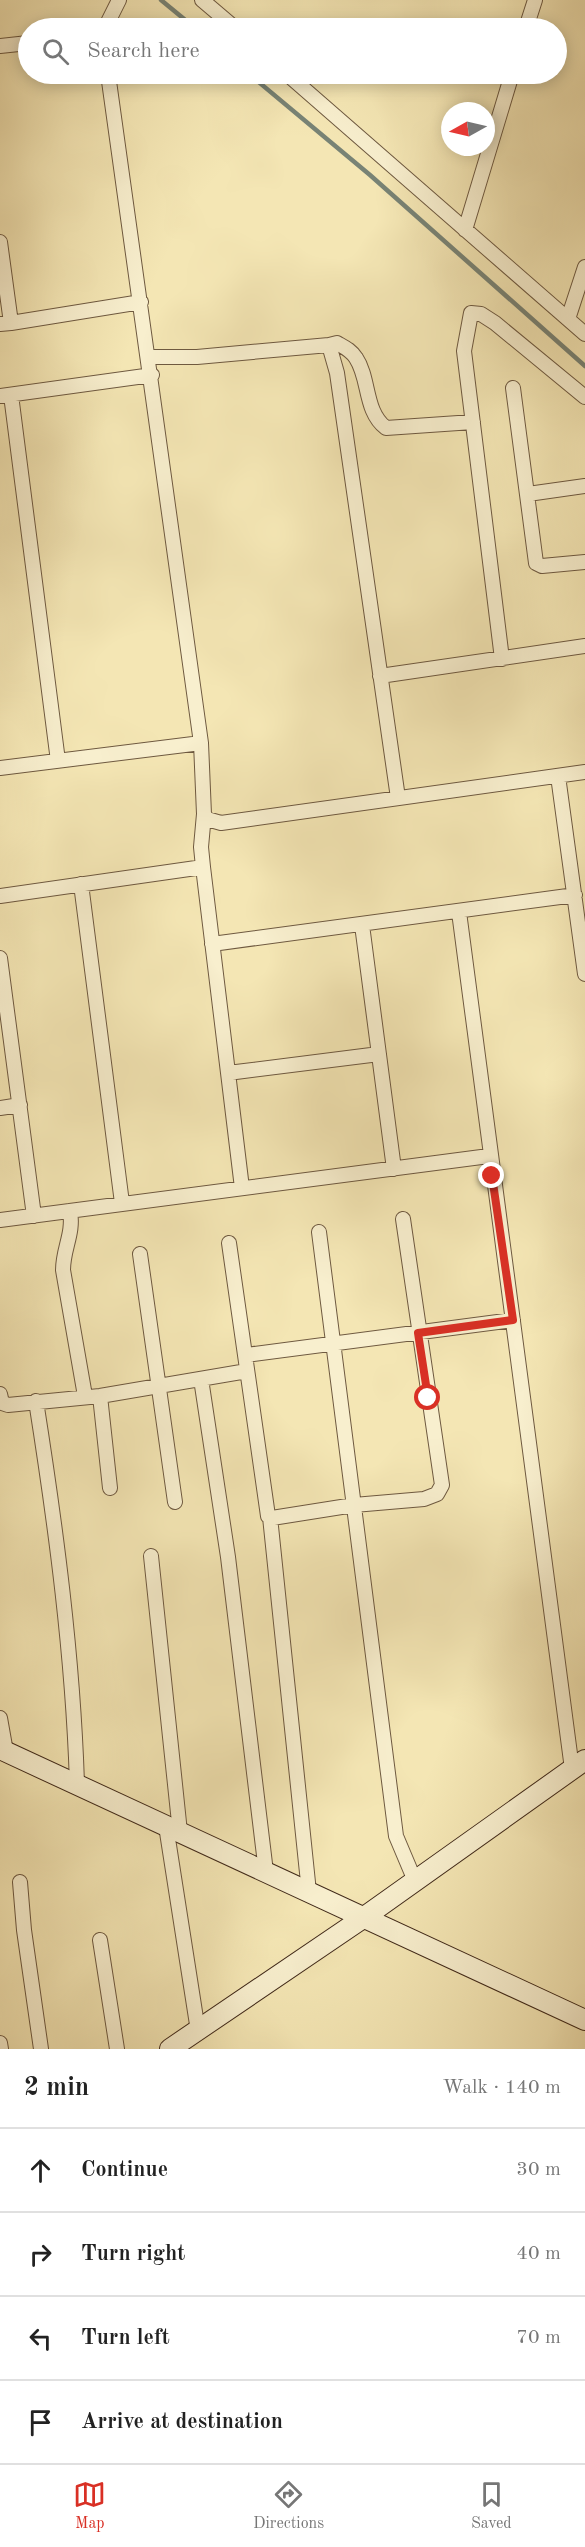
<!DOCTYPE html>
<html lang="en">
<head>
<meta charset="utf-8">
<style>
	:root { --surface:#fff; --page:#f2f2f2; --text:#222; --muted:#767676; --line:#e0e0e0; --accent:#d93025 }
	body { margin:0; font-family:"Old Standard TT",serif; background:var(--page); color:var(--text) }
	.compass { position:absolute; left:441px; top:102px; width:54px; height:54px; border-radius:50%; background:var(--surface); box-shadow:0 3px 15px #0003; rotate:262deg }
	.stop { position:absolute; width:18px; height:18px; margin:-14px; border:4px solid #d93025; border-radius:50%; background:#fff }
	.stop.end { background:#d93025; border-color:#fff; box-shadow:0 2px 6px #0008 }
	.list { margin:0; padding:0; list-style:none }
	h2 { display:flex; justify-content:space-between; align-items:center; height:78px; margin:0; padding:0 24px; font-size:26px }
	h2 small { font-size:20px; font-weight:400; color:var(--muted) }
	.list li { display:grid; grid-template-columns:39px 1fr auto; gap:18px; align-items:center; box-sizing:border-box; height:84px; padding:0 24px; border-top:2px solid var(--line) }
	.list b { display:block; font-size:22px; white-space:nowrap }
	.list em { font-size:20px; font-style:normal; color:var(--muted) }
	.icon { flex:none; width:33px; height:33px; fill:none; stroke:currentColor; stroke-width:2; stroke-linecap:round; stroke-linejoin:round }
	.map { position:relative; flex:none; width:585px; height:2049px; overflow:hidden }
	.search { position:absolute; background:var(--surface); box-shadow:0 3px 15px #0003; left:18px; right:18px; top:18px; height:66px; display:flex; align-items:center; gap:15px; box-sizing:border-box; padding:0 21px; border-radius:33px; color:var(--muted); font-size:22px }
	.sheet { height:414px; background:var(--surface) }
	nav { display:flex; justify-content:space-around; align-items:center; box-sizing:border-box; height:84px; border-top:2px solid var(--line); background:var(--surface); font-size:16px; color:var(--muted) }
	nav a { display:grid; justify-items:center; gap:3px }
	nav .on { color:var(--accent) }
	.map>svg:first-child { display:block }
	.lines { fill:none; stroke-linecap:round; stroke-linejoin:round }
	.stream { stroke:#788375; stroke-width:4.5 }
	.street-casing { stroke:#6e5940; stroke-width:16 }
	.secondary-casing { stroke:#412a1a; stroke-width:22 }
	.street { stroke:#f8efce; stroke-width:14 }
	.secondary { stroke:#f8efce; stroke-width:20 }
	.route { stroke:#d93025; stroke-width:8 }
</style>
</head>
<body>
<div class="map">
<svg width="585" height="2049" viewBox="0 0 585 2049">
	<rect width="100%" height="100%" fill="#f4e6b4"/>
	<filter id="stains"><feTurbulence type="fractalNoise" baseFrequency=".00333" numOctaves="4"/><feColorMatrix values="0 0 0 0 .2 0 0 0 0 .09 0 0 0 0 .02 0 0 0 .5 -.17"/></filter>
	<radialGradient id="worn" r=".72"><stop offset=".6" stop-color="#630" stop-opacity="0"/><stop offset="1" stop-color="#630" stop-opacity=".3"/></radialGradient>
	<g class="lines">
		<path class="stream" d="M161 0 195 28
			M249 74 370 175 585 366"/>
		<g class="street-casing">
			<path id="street" d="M202 0 235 28
				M105 28 119 0
				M526 28 535 0
				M0 46 28 43
				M108 74 201 743 204 814 207 819 221 823 585 772
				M287 74 585 334
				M465 230 512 74
				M0 242 11 323 0 324
				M568 319 585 267
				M11 323 141 302
				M149 357H197L329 345
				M513 388 536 563 542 566 585 562
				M11 395 58 761
				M0 396 152 375
				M528 494 585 486
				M502 659 464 351 471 313 481 314 495 323 585 397
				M380 676 585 646
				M0 768 201 743
				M558 776 585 974
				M398 798 337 373 329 345 337 343C344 347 351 350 356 358 370 379 364 411 386 428L473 422
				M204 814 201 847 203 867 242 1188
				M81 884 122 1203
				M0 896 203 867
				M459 912 572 1769
				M362 925 394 1169
				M212 944 575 895
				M0 958 34 1216
				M228 1073 379 1054
				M0 1108 20 1105
				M70 1211C74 1234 63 1248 63 1270L85 1396
				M0 1220 489 1156
				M319 1232 396 1836 415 1881
				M229 1243 268 1516 272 1518 354 1505 424 1499 437 1494 442 1485 403 1219
				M140 1254 175 1502
				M246 1355 513 1320
				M201 1379 228 1557 266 1872
				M0 1394 2 1403 8 1405 100 1396 247 1371
				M100 1396 110 1488
				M36 1401C56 1528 73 1656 77 1784
				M270 1517 309 1892
				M151 1556 180 1832
				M0 1718 6 1752
				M166 1826 198 2031
				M20 1882 24 1930 41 2049
				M100 1940 117 2049
				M0 2043 1 2049"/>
		</g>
		<g class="secondary-casing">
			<path id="secondary" d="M0 1749 585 2020
				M170 2049 363 1918 585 1760"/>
		</g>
		<use href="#street" class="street"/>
		<use href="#secondary" class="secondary"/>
	</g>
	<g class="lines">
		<path class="route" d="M428 1398 418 1333 513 1320 492 1176"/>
	</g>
	<rect width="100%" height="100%" filter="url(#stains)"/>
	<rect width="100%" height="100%" fill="url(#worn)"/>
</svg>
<svg class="compass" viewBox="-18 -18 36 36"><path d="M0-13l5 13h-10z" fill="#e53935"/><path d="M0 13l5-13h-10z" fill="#767676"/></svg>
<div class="stop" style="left:428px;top:1398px"></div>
<div class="stop end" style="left:492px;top:1176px"></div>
<div class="search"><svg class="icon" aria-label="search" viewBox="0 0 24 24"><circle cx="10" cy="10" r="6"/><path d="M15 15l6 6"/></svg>Search here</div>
</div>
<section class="sheet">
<h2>2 min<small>Walk · 140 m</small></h2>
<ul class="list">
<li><svg class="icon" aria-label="ahead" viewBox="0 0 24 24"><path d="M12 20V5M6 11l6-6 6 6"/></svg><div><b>Continue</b></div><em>30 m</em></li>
<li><svg class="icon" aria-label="right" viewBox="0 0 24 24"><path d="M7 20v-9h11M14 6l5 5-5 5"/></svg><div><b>Turn right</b></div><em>40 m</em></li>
<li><svg class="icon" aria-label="left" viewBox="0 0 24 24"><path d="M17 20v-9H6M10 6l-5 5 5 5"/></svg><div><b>Turn left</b></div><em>70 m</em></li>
<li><svg class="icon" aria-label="arrive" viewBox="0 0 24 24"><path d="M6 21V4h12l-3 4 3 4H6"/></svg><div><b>Arrive at destination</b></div></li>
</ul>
</section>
<nav>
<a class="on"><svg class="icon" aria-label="map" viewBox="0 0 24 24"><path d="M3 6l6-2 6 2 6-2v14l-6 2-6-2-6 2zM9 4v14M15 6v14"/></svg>Map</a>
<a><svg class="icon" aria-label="directions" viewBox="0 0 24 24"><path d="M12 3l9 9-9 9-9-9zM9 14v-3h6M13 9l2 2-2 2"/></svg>Directions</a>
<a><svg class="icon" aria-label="saved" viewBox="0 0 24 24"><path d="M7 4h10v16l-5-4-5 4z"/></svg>Saved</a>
</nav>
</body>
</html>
